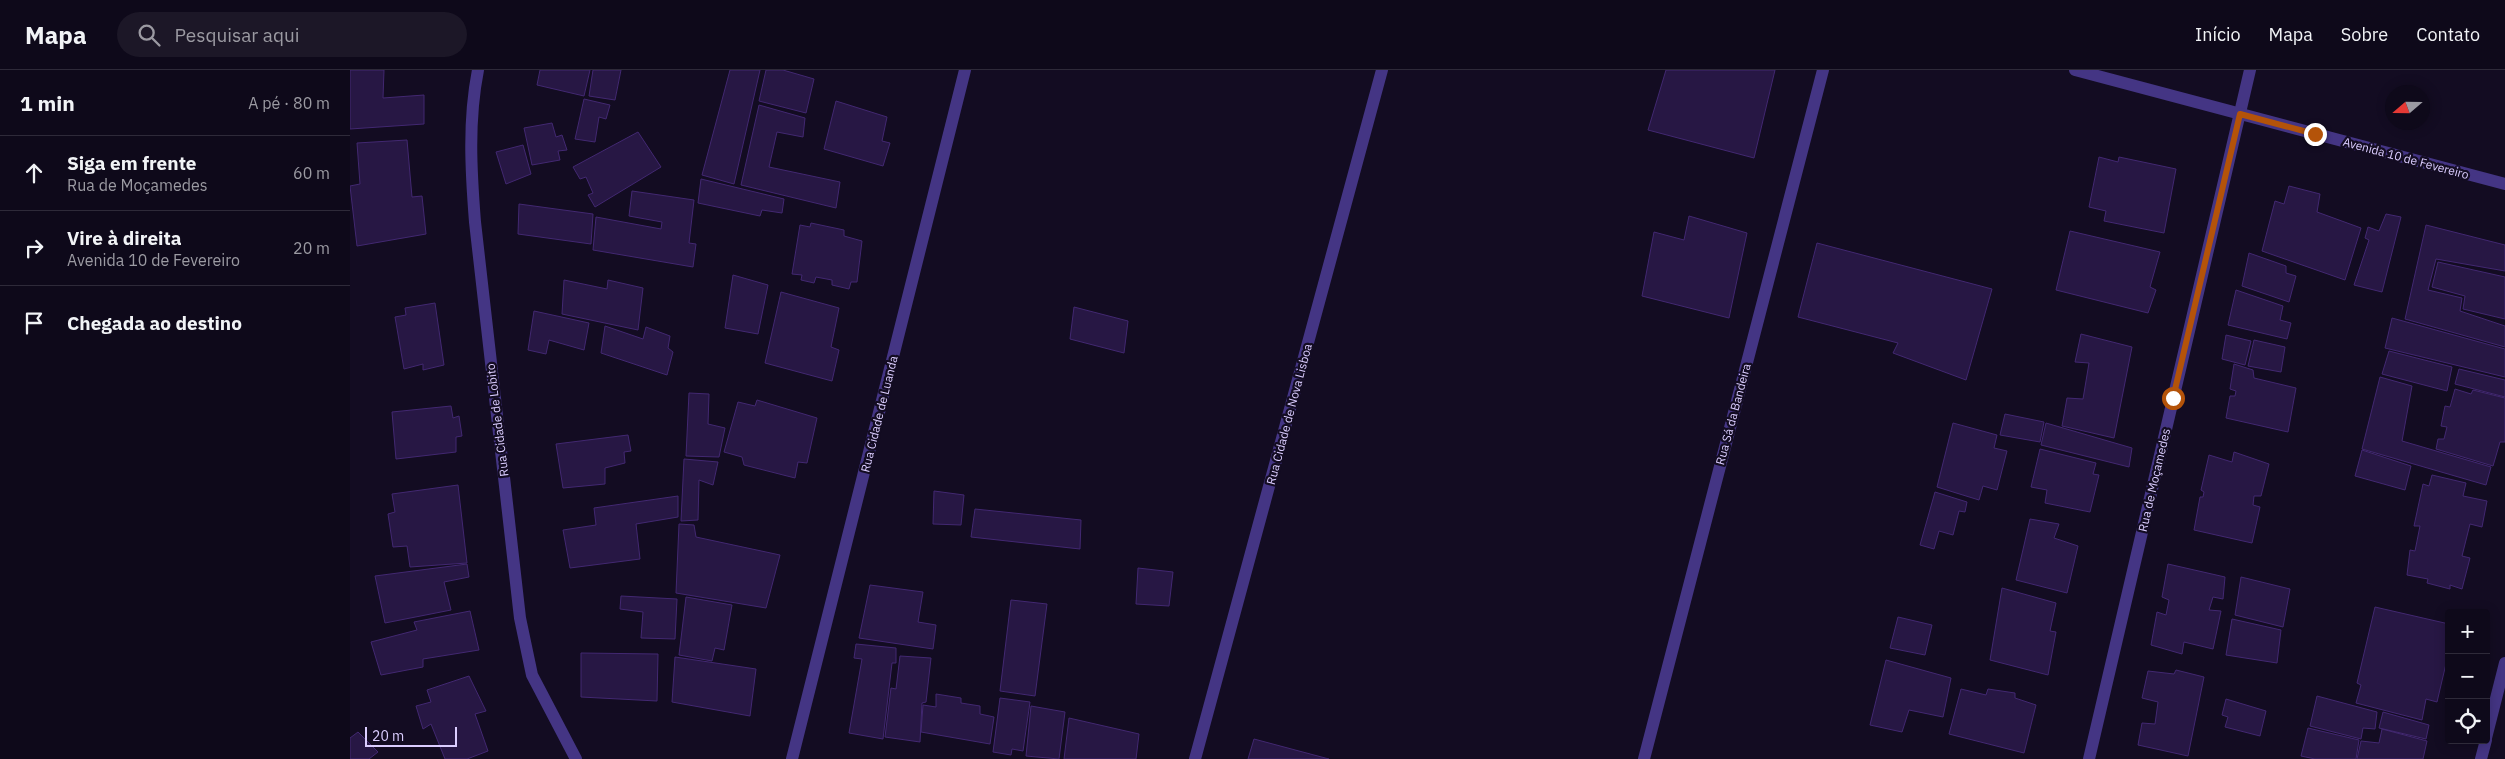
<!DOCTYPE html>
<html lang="pt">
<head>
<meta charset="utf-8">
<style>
	:root { --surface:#0e091a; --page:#1c1727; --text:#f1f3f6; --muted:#9b9aa2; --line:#2e2a39 }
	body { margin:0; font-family:"IBM Plex Sans",sans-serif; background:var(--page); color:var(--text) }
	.controls { position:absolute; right:15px; bottom:15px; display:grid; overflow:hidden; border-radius:5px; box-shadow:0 2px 12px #0003 }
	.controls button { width:45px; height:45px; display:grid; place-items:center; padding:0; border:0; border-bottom:1px solid var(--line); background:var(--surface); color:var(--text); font:25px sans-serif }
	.compass { position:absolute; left:2035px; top:15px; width:45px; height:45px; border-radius:50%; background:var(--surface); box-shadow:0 2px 12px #0003; rotate:250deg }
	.scale { position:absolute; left:15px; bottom:12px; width:92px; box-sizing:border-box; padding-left:5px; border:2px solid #dbcdff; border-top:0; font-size:14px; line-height:18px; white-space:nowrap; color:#dbcdff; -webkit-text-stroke:4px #130c22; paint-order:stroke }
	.stop { position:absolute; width:15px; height:15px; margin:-11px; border:4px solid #b45309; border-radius:50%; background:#fff }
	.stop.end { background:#b45309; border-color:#fff; box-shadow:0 1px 5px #0008 }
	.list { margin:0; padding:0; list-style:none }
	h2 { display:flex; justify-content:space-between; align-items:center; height:65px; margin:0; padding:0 20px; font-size:21px }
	h2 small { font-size:16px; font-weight:400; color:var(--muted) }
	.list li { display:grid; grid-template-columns:32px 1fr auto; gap:15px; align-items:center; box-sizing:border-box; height:75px; padding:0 20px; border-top:1px solid var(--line) }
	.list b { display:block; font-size:19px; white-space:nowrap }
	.list p { margin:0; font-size:16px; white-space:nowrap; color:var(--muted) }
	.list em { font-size:16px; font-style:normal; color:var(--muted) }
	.icon { flex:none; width:28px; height:28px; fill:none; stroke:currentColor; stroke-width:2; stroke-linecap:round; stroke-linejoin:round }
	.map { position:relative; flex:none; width:2155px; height:689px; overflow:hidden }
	header { display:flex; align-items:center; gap:30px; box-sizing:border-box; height:70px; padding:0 25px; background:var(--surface); border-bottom:1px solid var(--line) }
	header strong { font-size:24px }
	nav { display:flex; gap:28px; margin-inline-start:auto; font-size:18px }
	.search { width:350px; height:45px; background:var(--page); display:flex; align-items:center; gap:12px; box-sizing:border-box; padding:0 18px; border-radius:28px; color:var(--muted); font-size:19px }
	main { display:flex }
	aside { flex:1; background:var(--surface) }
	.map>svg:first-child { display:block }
	.building { fill:#271744; stroke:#422871 }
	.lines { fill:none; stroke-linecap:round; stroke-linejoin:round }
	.minor { stroke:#443584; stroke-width:12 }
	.tertiary { stroke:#443584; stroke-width:12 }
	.route { stroke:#b45309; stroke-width:6 }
	.labels { text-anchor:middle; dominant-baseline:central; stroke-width:4.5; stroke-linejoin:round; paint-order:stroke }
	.street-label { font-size:12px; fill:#dbcdff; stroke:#130c22 }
</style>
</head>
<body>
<header>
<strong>Mapa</strong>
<div class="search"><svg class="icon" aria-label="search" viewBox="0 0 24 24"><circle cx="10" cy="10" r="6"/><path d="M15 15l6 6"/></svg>Pesquisar aqui</div>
<nav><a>Início</a><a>Mapa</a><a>Sobre</a><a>Contato</a></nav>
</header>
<main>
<aside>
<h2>1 min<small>A pé · 80 m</small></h2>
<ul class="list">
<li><svg class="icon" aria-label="ahead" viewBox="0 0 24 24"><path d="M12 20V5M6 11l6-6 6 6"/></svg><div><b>Siga em frente</b><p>Rua de Moçamedes</p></div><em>60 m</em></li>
<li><svg class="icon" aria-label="right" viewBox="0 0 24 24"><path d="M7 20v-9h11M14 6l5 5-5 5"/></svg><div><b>Vire à direita</b><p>Avenida 10 de Fevereiro</p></div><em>20 m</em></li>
<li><svg class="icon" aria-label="arrive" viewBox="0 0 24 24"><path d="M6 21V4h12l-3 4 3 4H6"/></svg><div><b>Chegada ao destino</b></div></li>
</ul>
</aside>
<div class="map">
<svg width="2155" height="689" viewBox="0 0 2155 689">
	<rect width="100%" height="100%" fill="#130c22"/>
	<path class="building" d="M0 0H34L33 28 74 25V54L0 59Z
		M190 0H240L234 26 187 15Z
		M243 0H271L265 30 239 26Z
		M380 0H410L384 114 352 105Z
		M416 0H433L464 9 456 43 409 31Z
		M1316 0H1425L1404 88 1298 60Z
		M234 29 260 35 256 49 249 47 245 72 225 69Z
		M486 31 537 47 532 71 540 73 533 96 474 79Z
		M409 35 455 48 453 67 427 62 419 97 490 112 486 138 391 115Z
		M202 53 206 67 212 65 217 80 208 81 210 90 182 95 174 58Z
		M288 62 311 97 245 137 238 125 243 123 236 107 230 109 223 97Z
		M57 70 62 127 72 126 76 164 7 176 0 116 10 114 7 73Z
		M173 75 181 104 156 114 146 82Z
		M1749 87 1768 92 1769 87 1826 99 1814 163 1754 151 1756 141 1739 137Z
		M351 109 434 129 432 143 412 140 410 146 348 133Z
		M1939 116 1970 124 1967 142 2011 158 1995 210 1912 181 1925 131 1934 134Z
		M282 121 344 130 339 173 346 174 343 197 243 180 246 147 311 159 312 152 279 146Z
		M169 134 243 144 241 174 168 164Z
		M2036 144 2051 147 2032 222 2004 215 2019 170 2015 168 2018 157 2029 161Z
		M1339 146 1397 163 1379 248 1292 226 1304 162 1334 170Z
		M461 153 494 160V166L512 171 507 212H501L499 219 482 215V210L466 207 464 213 451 210 452 205 442 204 450 155 460 157Z
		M2076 155 2155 175V201L2086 189 2078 220 2112 228 2110 241 2155 256V277L2055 249Z
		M1720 161 1810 182 1800 217 1806 220 1798 243 1706 220Z
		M1467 173 1642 219 1616 310 1543 283 1548 273 1448 247Z
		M1899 183 1936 196V203L1946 206 1939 232 1892 216Z
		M2088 192 2155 207V249L2113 239 2115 226 2082 217Z
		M383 205 418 215 408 264 375 258Z
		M214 210 257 219 258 210 293 218 288 260 212 244Z
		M1886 220 1933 236 1930 250 1941 253 1937 269 1878 255Z
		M431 222 489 238 481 277 489 280 482 311 415 293Z
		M85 233 94 295 73 300V294L54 299 45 247 56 245 55 238Z
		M724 237 778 251 774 283 720 269Z
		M184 241 239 253 234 280 199 270 196 284 178 280Z
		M2042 248 2155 279V307L2035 278Z
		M255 256 293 269 296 257 320 266 318 278 323 282 317 305 251 283Z
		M1731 264 1782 277 1764 368 1712 356 1717 328 1733 329 1739 293 1725 292Z
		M1876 265 1901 271 1895 295 1872 289Z
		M1904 270 1935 277 1931 302 1898 296Z
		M2039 281 2102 297 2097 321 2032 304Z
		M1884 294 1903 300 1904 308 1946 318 1938 362 1876 348 1880 326H1885L1886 321 1880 319Z
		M2109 299 2155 310V327L2105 314Z
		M2030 307 2062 316 2052 371 2141 397 2136 415 2012 379Z
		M2105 319 2121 324 2123 320 2155 328V372H2150L2143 396 2086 379 2088 369H2094L2097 357 2091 356 2095 336 2100 337Z
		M339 323 359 324 358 354 375 358 369 387 336 386Z
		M407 330 467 348 457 393 448 392 445 408 394 395 392 387 374 382 388 332 405 336Z
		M101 336 103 348 109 346 112 366 106 367V382L46 389 42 342Z
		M1655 344 1694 352 1690 372 1650 365Z
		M1603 353 1647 365 1644 378 1657 381 1647 420 1633 416 1629 430 1587 417Z
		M1696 353 1782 378 1779 397 1691 375Z
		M278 365 281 381 274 382 275 393 255 398V414L213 418 206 374Z
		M1690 379 1746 393 1743 404 1749 405 1740 442 1695 433 1697 420 1681 417Z
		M2012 380 2061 396 2055 420 2005 406Z
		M1884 382 1919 394 1911 426H1904L1903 435 1910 437 1902 473 1844 460 1850 427H1853L1854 422 1851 420 1859 385 1882 392Z
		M334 389 368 392 363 415 349 410 348 450 331 451Z
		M2082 405 2116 413 2113 426 2137 431 2132 457 2120 454 2112 486 2120 488 2112 519 2100 515V519L2077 513 2078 509 2057 505 2060 480 2065 481 2070 456H2064L2073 414 2079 416Z
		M108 415 117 493 60 497 57 476 43 477 38 444 45 442 42 424Z
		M584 421 614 425 611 455 583 454Z
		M1585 422 1617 432 1615 442 1609 441 1603 465 1589 461 1584 479 1570 475Z
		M328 426V447L286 454 290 489 220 498 213 460 246 455 244 438Z
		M625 439 731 450 730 479 621 467Z
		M1680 449 1709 454 1704 468 1728 476 1717 523 1666 510Z
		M329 454 344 455 346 467 430 485 416 538 326 523Z
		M117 494 119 507 94 512 101 540 35 553 25 506Z
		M1818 494 1875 507 1873 529 1863 527 1859 540 1871 541 1863 579 1834 572 1832 584 1801 575 1807 542 1816 545 1819 530 1812 527Z
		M788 498 823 502 819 536 786 534Z
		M1891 507 1940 519 1933 557 1885 545Z
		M520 515 573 522 568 552 586 555 583 579 509 568Z
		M1652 518 1706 533 1700 561 1706 562 1698 605 1640 590Z
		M271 526 327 529 325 569 291 568 293 542 270 539Z
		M336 527 382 535 374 580 365 578 362 591 329 585Z
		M661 530 697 534 685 626 650 621Z
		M2025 537 2099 554V581L2087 632 2076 629 2072 650 2006 633 2011 615 2007 613Z
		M120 541 129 580 73 589V597L31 605 21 572 67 560 64 552Z
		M1548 547 1582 555 1575 585 1540 578Z
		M1882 549 1931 560 1927 593 1876 585Z
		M506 574 546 578V593H542L533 669 499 663 512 589 504 588Z
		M231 583 308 584 307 631 231 627Z
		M550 586 581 588 576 632 572 633 570 672 535 667 541 618 546 619Z
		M325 587 406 599 400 646 322 632Z
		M1536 590 1601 608 1593 647 1559 640 1552 662 1520 655Z
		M1826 600 1854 607 1838 686 1788 675 1792 653 1805 654 1808 632 1792 628 1798 601 1824 604Z
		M119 606 136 641 125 644 138 681 117 689H95L81 654 73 659 66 636 81 632 77 620Z
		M1611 619 1636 625 1638 619 1665 623V628L1686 635 1674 683 1599 664Z
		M586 624 611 628V633L630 636V644L644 647 640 674 571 662 573 635 586 637Z
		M1967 626 2027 642 2025 659 2013 658 2011 669 1960 656Z
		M650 628 680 632 673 681 662 679 661 685 643 682Z
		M1876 629 1916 641 1910 666 1875 657 1878 647 1872 645Z
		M681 636 715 642 709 689 676 686Z
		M2033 642 2079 655 2076 669 2029 658Z
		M719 648 789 664 786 689H714Z
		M1958 658 2009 670 2006 689H1965L1951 686Z
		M2032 659 2077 671 2073 689H2007L2011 671 2029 673Z
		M8 662 28 682 19 689H0V668Z
		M904 669 979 689H898Z"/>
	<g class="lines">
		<path class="minor" d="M128 0C118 50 121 101 125 152L170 548 182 605 226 689
			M2136 668 2155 593
			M442 689 615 0
			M845 689 1032 0
			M1294 689 1473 0
			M1739 689 1900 0
			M2131 689 2136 670"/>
		<path class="tertiary" d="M1725 0 2155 114"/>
	</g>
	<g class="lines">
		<path class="route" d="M1823 328 1890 44 1965 64"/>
	</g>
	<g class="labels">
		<g class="street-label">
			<text transform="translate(2056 88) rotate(15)">Avenida 10 de Fevereiro</text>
			<text transform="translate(529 344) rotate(-76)">Rua Cidade de Luanda</text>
			<text transform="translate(939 344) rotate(-75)">Rua Cidade de Nova Lisboa</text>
			<text transform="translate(1383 344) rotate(-75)">Rua Sá da Bandeira</text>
			<text transform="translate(147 350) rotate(-97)">Rua Cidade de Lobito</text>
			<text transform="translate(1804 410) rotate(-77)">Rua de Moçamedes</text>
		</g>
	</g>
</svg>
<div class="controls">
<button>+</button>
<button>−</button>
<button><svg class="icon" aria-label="locate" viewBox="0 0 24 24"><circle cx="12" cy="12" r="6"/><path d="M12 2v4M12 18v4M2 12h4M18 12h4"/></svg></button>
</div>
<svg class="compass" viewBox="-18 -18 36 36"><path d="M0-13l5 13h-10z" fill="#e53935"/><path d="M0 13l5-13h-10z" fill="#9b9aa2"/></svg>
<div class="scale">20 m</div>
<div class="stop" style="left:1823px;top:328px"></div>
<div class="stop end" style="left:1965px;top:64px"></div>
</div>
</main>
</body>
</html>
